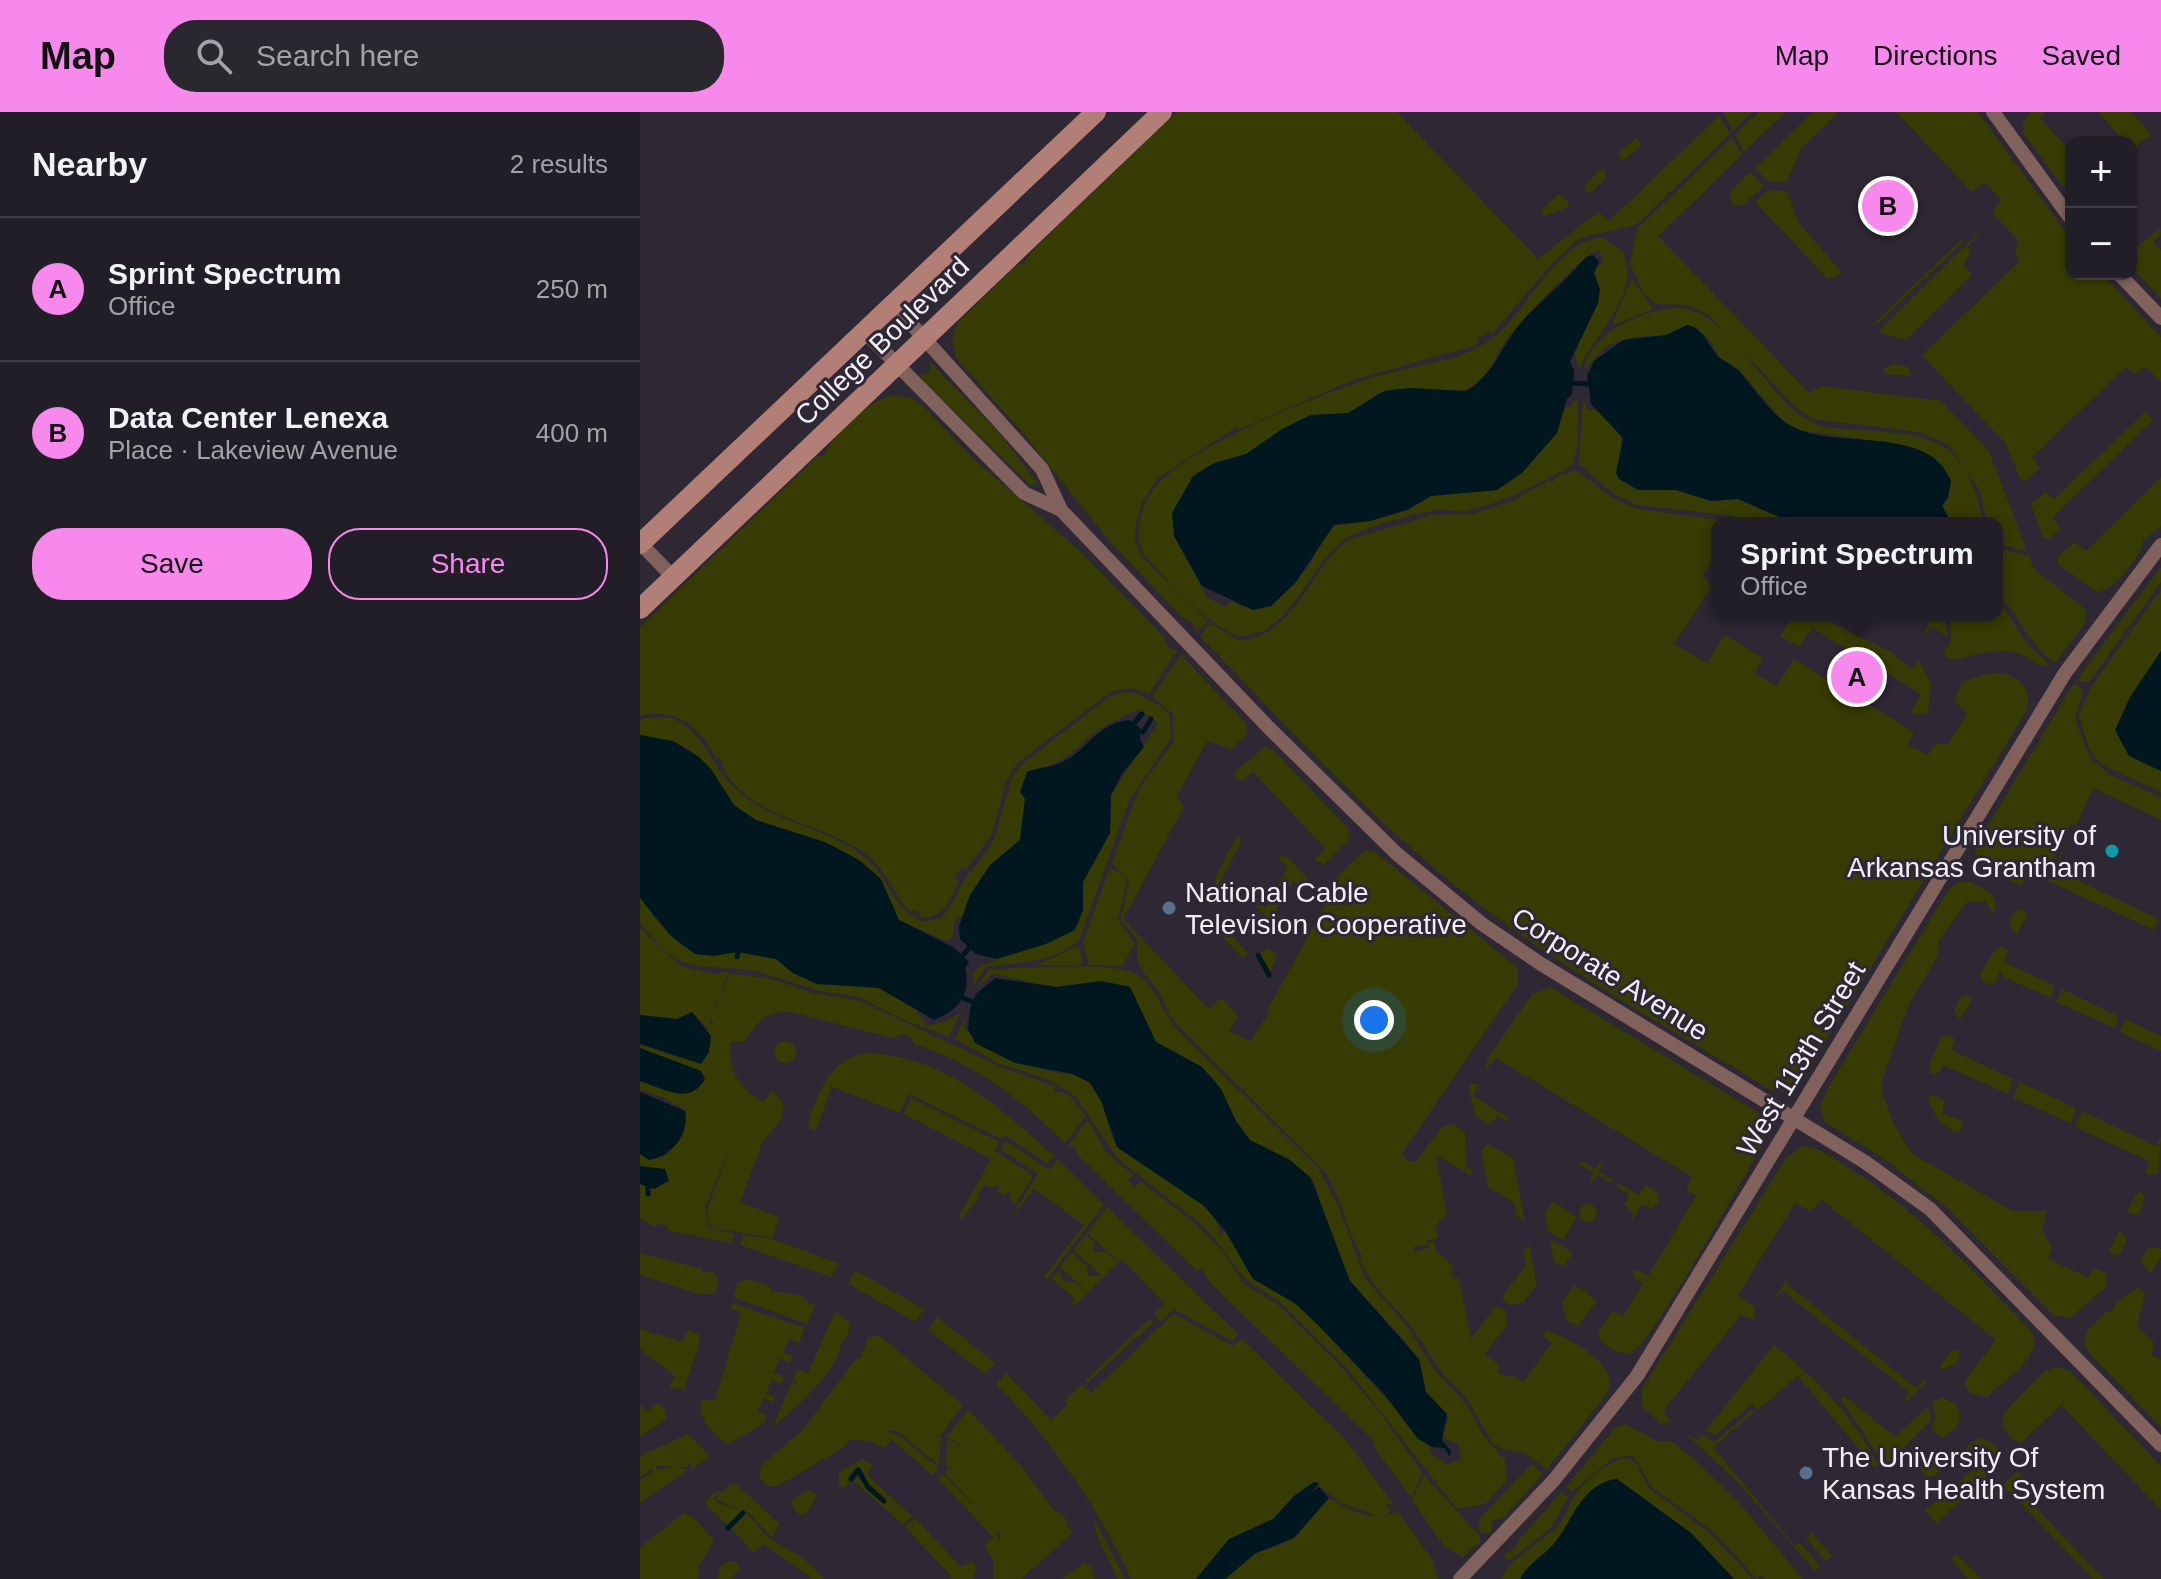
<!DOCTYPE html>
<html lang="en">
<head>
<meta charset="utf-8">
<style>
	:root { --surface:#221e27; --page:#2a272f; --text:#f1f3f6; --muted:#a2a2a7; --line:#3f3c44; --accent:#f788ec }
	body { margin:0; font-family:Arial,sans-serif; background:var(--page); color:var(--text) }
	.controls { position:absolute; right:24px; top:24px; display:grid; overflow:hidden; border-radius:16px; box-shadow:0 2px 6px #0004 }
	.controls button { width:72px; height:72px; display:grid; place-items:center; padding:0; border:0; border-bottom:2px solid var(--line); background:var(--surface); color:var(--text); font:40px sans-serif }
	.you { position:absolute; left:734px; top:908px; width:28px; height:28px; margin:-20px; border:6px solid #fff; border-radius:50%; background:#1a73e8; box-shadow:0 0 0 12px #1a73e833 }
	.badge { display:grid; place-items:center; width:52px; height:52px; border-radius:50%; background:var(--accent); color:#111; font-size:26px; font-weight:700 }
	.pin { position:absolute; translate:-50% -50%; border:4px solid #fff; box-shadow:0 2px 8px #0006 }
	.popup { position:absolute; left:1071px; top:405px; width:292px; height:104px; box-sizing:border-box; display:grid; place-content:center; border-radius:16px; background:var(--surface); filter:drop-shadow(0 2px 6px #0005); font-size:26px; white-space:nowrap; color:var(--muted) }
	.popup b { font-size:30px; color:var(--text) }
	.popup::after { content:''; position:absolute; left:50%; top:100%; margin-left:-16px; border:16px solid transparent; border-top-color:var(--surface) }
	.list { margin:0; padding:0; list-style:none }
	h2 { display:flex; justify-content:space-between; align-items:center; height:104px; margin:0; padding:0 32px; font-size:34px }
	h2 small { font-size:26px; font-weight:400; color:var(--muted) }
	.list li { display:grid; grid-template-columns:52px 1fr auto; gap:24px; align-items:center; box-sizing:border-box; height:144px; padding:0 32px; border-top:2px solid var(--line) }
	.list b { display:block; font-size:30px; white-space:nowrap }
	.list p { margin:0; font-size:26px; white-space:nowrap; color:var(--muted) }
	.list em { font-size:26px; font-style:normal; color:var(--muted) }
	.actions { display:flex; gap:16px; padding:24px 32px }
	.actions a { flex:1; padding:18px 0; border:2px solid var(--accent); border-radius:32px; text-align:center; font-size:28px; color:var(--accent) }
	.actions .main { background:var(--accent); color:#111 }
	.icon { flex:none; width:44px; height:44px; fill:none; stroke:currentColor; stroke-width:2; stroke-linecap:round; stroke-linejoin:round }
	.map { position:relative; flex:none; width:1521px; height:1467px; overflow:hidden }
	header { display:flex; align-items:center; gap:48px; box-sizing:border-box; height:112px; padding:0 40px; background:var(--accent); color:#111 }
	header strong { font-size:38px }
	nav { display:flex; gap:44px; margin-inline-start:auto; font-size:28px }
	.search { width:560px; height:72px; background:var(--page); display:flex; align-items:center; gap:20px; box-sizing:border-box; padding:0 28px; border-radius:32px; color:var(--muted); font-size:30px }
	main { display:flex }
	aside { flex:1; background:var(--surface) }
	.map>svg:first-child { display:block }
	.green { fill:#363c03 }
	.water { fill:#001720 }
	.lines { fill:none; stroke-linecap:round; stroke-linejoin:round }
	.stream { stroke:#001720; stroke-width:5 }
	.street { stroke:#80615b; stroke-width:14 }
	.secondary { stroke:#b17f76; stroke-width:20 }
	.culture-dot { fill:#0f9aa8; stroke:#2d2834; stroke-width:3 }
	.service-dot { fill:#5c6f8a; stroke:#2d2834; stroke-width:3 }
	.labels { text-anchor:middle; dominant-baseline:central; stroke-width:6; stroke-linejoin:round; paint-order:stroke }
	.street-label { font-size:28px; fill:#f2eff7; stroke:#2d2834 }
	.poi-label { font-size:28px; fill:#f2eff7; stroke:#2d2834; text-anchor:start }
</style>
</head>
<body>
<header>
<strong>Map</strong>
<div class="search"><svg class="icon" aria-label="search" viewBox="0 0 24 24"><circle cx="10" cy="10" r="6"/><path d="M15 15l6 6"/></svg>Search here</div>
<nav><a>Map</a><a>Directions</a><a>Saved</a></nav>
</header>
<main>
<aside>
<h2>Nearby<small>2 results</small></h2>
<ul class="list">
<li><span class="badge">A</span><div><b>Sprint Spectrum</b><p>Office</p></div><em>250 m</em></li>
<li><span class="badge">B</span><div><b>Data Center Lenexa</b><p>Place · Lakeview Avenue</p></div><em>400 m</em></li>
</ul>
<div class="actions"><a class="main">Save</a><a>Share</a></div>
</aside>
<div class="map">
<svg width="1521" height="1467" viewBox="0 0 1521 1467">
	<rect width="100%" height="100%" fill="#2d2834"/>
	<path class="green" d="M537 0H757L898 147 958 100 970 108 1079 4 1090 22 996 113 950 123 936 129 911 153 852 222 850 219 838 226 839 230 833 234 713 268 598 318 596 315 517 367 502 390 496 412 495 429 502 445 568 509 556 520 553 511 543 506 471 431 379 316 316 246 312 228 318 210 378 152H384L390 141Z
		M1083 0H1113L1093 19Z
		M1119 0H1146L1104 40 1095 23Z
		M1173 0H1199L1160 38 1147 70 1128 69 1115 56Z
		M1256 0H1338L1431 127V162H1462L1521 225V270L1506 255 1494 262 1486 255 1392 345 1400 356 1385 369 1380 367 1366 332 1282 243 1379 150 1375 140 1378 128 1354 103 1355 96 1361 88 1344 70 1332 80Z
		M1391 0H1406L1400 6 1431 40V85L1383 21V11Z
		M1458 0H1491L1512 23 1500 29 1491 44V30H1485Z
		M997 25 1001 33 986 47H980L979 40Z
		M1092 26 1102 43 1018 124 1169 281 1181 274 1301 289 1349 339 1387 439 1357 432V411H1347L1340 379 1309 333 1279 320 1172 307 1154 294 1069 203 1048 193 1016 192 1003 180 990 152 997 117Z
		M960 58 966 59V66L951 80H945V73Z
		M1110 60 1124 74 1103 93H1094L1089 85 1091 79Z
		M1128 78 1147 79 1158 110 1202 161 1188 167 1115 90Z
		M919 82 928 89 929 95 903 104 902 97Z
		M1343 116 1327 136 1331 141 1323 152 1332 163 1266 228 1238 220Z
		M1520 116 1521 122 1513 130 1521 139V187L1491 154 1492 139Z
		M963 126 983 140C1002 182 954 222 939 257L934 240 955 169 954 160 963 148 959 138C942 142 870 219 858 240 852 251 852 262 841 271 815 290 775 270 745 279 732 283 722 297 709 301 695 306 679 300 666 305 644 315 626 335 604 343 594 347 584 348 574 351L534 424 567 485 584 495 591 489 603 495 632 494 669 454 682 428 694 413 730 409 767 398 791 384 857 378 882 361 925 295H930L938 285V331L932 354C898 371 864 391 826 399 816 401 806 396 796 398 774 402 728 414 709 425 671 446 655 518 605 524 580 528 519 460 503 441 492 417 503 386 521 369 563 328 677 284 734 265 756 258 781 255 805 248 822 244 840 236 854 225 886 201 919 125 963 126Z
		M1321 128 1323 130 1238 211 1232 213Z
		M992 166 1013 197 974 213 973 210Z
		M1043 196C1090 203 1125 280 1164 306 1178 316 1199 317 1217 318 1292 322 1328 327 1343 411H1312L1302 394 1295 346 1257 332 1158 318 1141 307 1099 258 1079 245 1069 227 1055 215 1047 213 1026 223 993 225 968 233 944 257C952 218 1007 196 1043 196Z
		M291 251 361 323 398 372 390 373 284 270 280 263 289 261Z
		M1253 252 1268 255 1271 264 1244 262 1245 255Z
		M253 283 271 286 283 294 334 347 441 440 524 525 528 536 537 538 509 582 490 576 471 580 377 651 366 671 352 722 326 758 321 756 315 765 319 769C309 788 304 808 279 805L280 801 273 798 270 801C254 781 245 757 225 741 183 711 121 708 89 666 82 657 84 653 79 645L76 646C60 615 36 595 0 604V515L178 344H184C192 324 228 288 253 283Z
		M943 287 947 297C950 298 955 298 959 299 981 306 986 336 978 354L998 378H1036L1071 389 1097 387 1153 411H1111L1088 403 997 393 974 382 939 352Z
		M1505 300 1513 308 1413 405 1420 417 1410 426H1403L1391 392 1405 380 1414 387Z
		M936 358 974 387 998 397 1102 411H1077V450L1072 448 1062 464 1072 474 1034 532 1067 551 1085 523 1123 546 1114 561 1137 574 1154 547 1274 620 1268 633 1288 643 1297 631 1307 633 1327 602 1314 588 1322 571C1332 567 1347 560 1359 561 1380 563 1395 581 1385 601L1163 967C1153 981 1142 984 1126 975 1028 915 926 860 835 789 734 711 648 616 560 524L570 511 598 528C657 527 672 448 711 427L792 403 833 402 872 389 910 368 912 371 918 364Z
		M1521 365V415L1503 428C1504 442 1473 479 1457 480L1418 452V444L1434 430 1446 439Z
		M1357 436 1389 444 1394 457 1445 497V511L1415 551C1385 529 1382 505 1357 482Z
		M1521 455V470L1449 570H1440L1438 567 1445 556Z
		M1521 478V539L1490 585 1501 650 1521 659V680L1461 652 1449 637 1439 604 1450 576Z
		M1357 486 1387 532 1410 553C1395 556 1393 547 1380 542 1359 535 1334 543 1313 548L1303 542 1311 528 1310 503H1357Z
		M1153 503 1194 504 1192 511 1251 540 1271 556 1279 549 1291 572 1288 601 1277 603 1271 600 1281 582 1172 516 1159 535 1140 524Z
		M1279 503H1306L1307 525 1293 515 1282 524 1290 510Z
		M541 543 605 610 608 621 591 637 567 629 537 684 544 695 483 807 569 897 581 886 598 904 589 919 611 929 623 909H626L629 895 693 779 688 774 724 739 735 740 878 856V872L762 1041 767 1049 775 1050 803 1014 814 1012 825 1020 826 1056H831L832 1064 796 1043 807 1104 802 1105 796 1115 798 1126 787 1128 788 1133 774 1134 775 1140 790 1135 789 1130 794 1129 797 1141 811 1152 813 1167 819 1166 831 1227 855 1195 865 1198 867 1213 845 1242 859 1253 858 1260 870 1265 872 1263 883 1270 912 1231 903 1224 907 1218C930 1227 985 1254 966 1283L907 1357 884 1341 862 1337 852 1331 828 1288 802 1261 772 1215 733 1172 719 1147 722 1144C707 1120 702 1086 685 1060L532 907C526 899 525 890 520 882 507 858 493 861 498 829L481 807 489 769 472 751 499 677 533 630V602L512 584Z
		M1434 571 1443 578 1435 607 1451 647 1470 663 1521 685V708L1453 676 1436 714 1431 712 1412 751 1400 765 1390 761 1381 774C1363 765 1334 758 1335 735Z
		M482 580 497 581 522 595 530 603 531 626 489 689 440 826C419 851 375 850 346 855L333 874 334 860C342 850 414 828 435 818L443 798V770L470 721 471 683 518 611 498 597C483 606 468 610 454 621 425 645 427 650 388 659L380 728 350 753 322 805 315 807 313 825 306 829 259 808C249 790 245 769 229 756 192 725 142 724 102 700 88 691 68 654 51 639 34 626 18 630 0 623V608C59 591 65 653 100 681 138 713 192 716 229 749 250 768 256 803 286 810L302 805 309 797 326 765 346 741 355 725 371 668 381 653 469 585Z
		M625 635 634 639 708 716 709 728 684 752 675 748 685 736 613 660 602 669 596 667V659Z
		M1431 720 1416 758 1519 807 1514 818 1408 769Z
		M597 724 602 729 572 785 570 779 576 770 575 766Z
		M640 744 648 745 668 767 664 774 653 769 634 803 645 811 639 816 613 792 626 795 648 754 639 749Z
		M470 756 481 761 487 768 478 808 495 832 482 854 449 853 443 831Z
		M1320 769 1332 770 1352 782 1356 793 1353 802 1345 789 1327 790 1299 828 1298 844 1269 892 1242 968V981L1254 1012 1272 1042 1373 1099H1407L1402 1118 1412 1136 1408 1147 1448 1165 1455 1156 1467 1162 1466 1175 1430 1206 1413 1203 1304 1093 1244 1047 1185 1010 1180 995 1189 974 1309 777Z
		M0 786C7 792 9 799 15 806 45 839 49 846 95 840L97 846 101 841 136 847 153 861 177 872 237 875 274 895 287 914 307 909 321 900 309 925 260 906 219 885 179 879 120 860 92 856V852L90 856C38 855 35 850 0 812Z
		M1382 797 1387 802 1378 821H1374L1369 811 1374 800Z
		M574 806 608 841 603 846 576 818Z
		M0 816 41 854 74 862 89 859 69 911 76 912 70 908 90 861 132 867 173 881 220 889 360 955 415 974 414 979 428 982 446 1004 425 1031C381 987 334 951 274 932L271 925 261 922 253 926 151 900C128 898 115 910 105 930L91 929C87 957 99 976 123 990L132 978 144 993 140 1010 123 1029 100 1090 139 1105 133 1126 77 1117 68 1112V1094L93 1030 65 1094 68 1115 94 1122 92 1131 29 1119 23 1112 14 1114 0 1107V1072L14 1077 18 1057 0 1054V1042L23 1045C39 1030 41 1020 45 998L24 986 0 978V969L39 982 61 959 0 936V932L39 946 68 917 52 900 38 907 0 903Z
		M436 835 440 837 442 850 439 854 396 853Z
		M1361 835 1368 839 1364 850 1415 874 1411 886 1365 866 1360 859 1353 873 1343 870 1340 862 1355 838Z
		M628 836 637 843 630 860 619 842Z
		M377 856C406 857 482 848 502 866 519 881 523 902 538 918L678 1056 699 1096 725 1166 767 1214 794 1257 829 1296 843 1323 865 1348 867 1369 845 1392 817 1397 705 1254 641 1191 606 1168 565 1115 478 1047 435 984 410 968 358 951 315 927 327 901 324 916C353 942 377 953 416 960 426 962 436 962 446 967 473 983 460 1023 485 1041 510 1059 581 1088 579 1123L586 1120 611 1164 656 1192 680 1215 791 1335 789 1340 807 1352 822 1347 817 1331 803 1326 808 1305 786 1280 780 1251 763 1227 710 1169 689 1121 675 1072 650 1048 610 1028 596 1009 576 970 562 955 516 930 490 875 461 869 416 875 353 862 338 874 349 858Z
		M910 875 1119 1001 1127 1015 1123 1032C1105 1063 1012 1229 994 1239 981 1246 970 1236 960 1229L958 1220 972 1199 983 1204 1003 1172 993 1165V1160L997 1158 1008 1164 1056 1084 1046 1077 1052 1065 856 946 846 957 847 948 892 882Z
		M1422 877 1478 904 1475 916 1416 890Z
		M1326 883 1332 888 1320 908 1314 899 1320 886Z
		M1485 907 1521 924V939L1479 920Z
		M1307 922 1315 927 1311 938 1373 967 1368 982 1303 953 1298 962 1291 961 1289 953 1301 926Z
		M134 940a11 11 0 1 1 22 0a11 11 0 1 1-22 0Z
		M229 941C303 943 363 998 414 1044L408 1052 365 1023 362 1027 269 982 260 1001 192 975 176 1018 169 1016 168 1010C180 978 190 945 229 941Z
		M1380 970 1436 996 1431 1011 1373 986Z
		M832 971 839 973 833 984 869 1006 867 1009 858 1003 850 1013 835 1004 829 976Z
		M1292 982 1305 989 1302 1001 1324 1010 1320 1020C1304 1019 1293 1002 1288 987Z
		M271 986 360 1030 355 1039 393 1064 376 1091 369 1087 370 1079 363 1083 358 1080 359 1072 352 1076 344 1073 338 1082 340 1084 322 1107 319 1104 351 1047 264 1002Z
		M1442 999 1516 1034 1521 1025 1518 1061 1508 1063 1506 1059 1509 1049 1435 1015Z
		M448 1008 466 1040 493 1063 488 1069 495 1075 500 1069 557 1113 583 1140 604 1172 637 1192 695 1248 738 1298 777 1353 782 1362 772 1386 736 1338 733 1328 569 1170 562 1157 556 1158 439 1044 434 1034H428Z
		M366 1029 409 1058 418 1047 464 1093 406 1168 404 1165 444 1113 394 1077 369 1108 398 1062 361 1038Z
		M848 1032 873 1046 885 1109 876 1104 874 1091 848 1075 841 1039Z
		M1163 1034C1179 1034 1194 1047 1207 1055 1279 1099 1334 1159 1392 1220 1404 1244 1363 1269 1347 1285L1330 1281 1324 1270 1356 1228 1182 1088 1171 1099 1155 1091 1098 1183 1115 1195 1114 1208 1101 1203 1023 1299 1032 1310 1020 1311 1002 1294V1277L1146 1046Z
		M964 1048 959 1060 973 1068 971 1071 958 1063 949 1073 953 1061 939 1052 941 1049 955 1057Z
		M978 1071 998 1083 1006 1073 1018 1081 1019 1089 1012 1097 1002 1092 991 1110 993 1100 984 1093 989 1083 976 1075Z
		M1499 1078 1505 1083 1500 1101 1493 1103 1487 1099Z
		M913 1089 937 1105 923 1128 908 1119 905 1102Z
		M939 1101a9 9 0 1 1 18 0a9 9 0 1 1-18 0Z
		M467 1095 598 1222 593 1229 533 1197 521 1209 514 1202 524 1191 482 1147 435 1193 432 1191 435 1187 412 1167 419 1158 424 1170 432 1169 447 1179 420 1155 432 1140 447 1154 448 1164H462L434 1138 446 1123 453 1129 454 1140 464 1139 478 1149 447 1121Z
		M1480 1118 1487 1127 1481 1141 1474 1143 1469 1139Z
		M103 1124 129 1126 198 1151 192 1165 100 1133Z
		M910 1127 933 1141 924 1154 914 1150Z
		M889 1132 897 1172 883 1191 868 1193 862 1185 886 1153 883 1140Z
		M1509 1135 1521 1137V1145L1511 1161 1500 1149Z
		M0 1141 62 1157V1161L73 1159 78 1169 75 1182H59L0 1163Z
		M215 1158 284 1197 276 1210 208 1172Z
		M1152 1159 1146 1171 1276 1276 1284 1267 1287 1270 1263 1292 1269 1280 1143 1179 1134 1188Z
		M106 1167 128 1173 132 1180C143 1181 163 1179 170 1193L176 1191 167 1212 93 1185 97 1172Z
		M934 1173 944 1179 950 1177 947 1182 957 1189 938 1214 926 1208 922 1191Z
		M1498 1175 1505 1183 1497 1214 1514 1231 1511 1243 1521 1248V1315L1449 1241 1444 1230 1447 1219 1466 1200H1472L1476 1190Z
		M91 1191 165 1216 159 1231 149 1227 143 1240 153 1245 150 1251 140 1246 134 1260 111 1250 144 1265 142 1271 132 1268 126 1281 135 1285 133 1290 123 1286 118 1299 127 1304 124 1311 87 1333C73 1319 54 1307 63 1287L75 1289 101 1201 91 1196Z
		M195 1200 211 1211 206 1228 201 1230C202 1254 153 1300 133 1314L152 1270 164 1275 153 1268 157 1258 168 1261Z
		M533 1202 593 1234 602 1227 706 1328 754 1393 746 1392 751 1400 741 1405 701 1391 674 1370 654 1384 633 1407 589 1427 556 1467H491C457 1393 413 1330 356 1272L366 1261 411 1308 428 1292 425 1288 442 1272 451 1281Z
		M297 1205 355 1251 345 1262 288 1218Z
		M510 1206 514 1210 447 1271 445 1269Z
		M0 1217 42 1230 49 1217 59 1223V1233L44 1277 29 1276 35 1264 0 1237Z
		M239 1223 323 1293 301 1323H298L301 1326 299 1353 256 1318 243 1319C266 1321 277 1344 299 1354L293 1363 252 1328 244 1336 229 1329 210 1328 204 1335 138 1374H127L119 1365 122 1352 162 1319 216 1247 221 1246 228 1226Z
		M1134 1233C1177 1268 1213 1303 1238 1353L1235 1356 1158 1264 1117 1298 1112 1292 1075 1323 1066 1318Z
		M1313 1237 1320 1239 1318 1250 1302 1258 1300 1254Z
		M1416 1255 1430 1259 1521 1354V1398L1421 1293 1381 1331C1368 1327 1359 1314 1364 1301L1405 1259Z
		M1204 1284 1255 1325 1286 1296 1290 1299 1291 1308 1245 1354 1201 1287Z
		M1302 1285 1317 1293C1325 1309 1315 1318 1302 1326L1291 1316 1296 1306 1292 1290Z
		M18 1291 26 1298V1308L0 1325V1293L8 1299Z
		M328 1297 382 1355 413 1397 425 1405 429 1418 434 1420 381 1467H353V1448L345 1434 353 1425 298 1367 303 1362 309 1368 356 1417 360 1430 361 1423 304 1360 309 1357 324 1367 306 1354 307 1327 327 1337 307 1325Z
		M1112 1298 1114 1300 1073 1335 1155 1434 1160 1431 1180 1454 1175 1459 1182 1467 1097 1369 1046 1322 1058 1328 1063 1322 1074 1330Z
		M986 1312 1018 1330 1031 1329 1054 1347 1102 1394 1163 1467H1125L1122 1463 1117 1467 1074 1420 1012 1375 993 1343 973 1346 932 1380 926 1375 974 1317Z
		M48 1322 70 1344 51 1358V1349L47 1355 16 1354 17 1358 35 1354 48 1358 0 1391V1368L14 1359 12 1356 0 1366V1344Z
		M1343 1326 1357 1335 1359 1351 1354 1356 1341 1351 1328 1356 1320 1342 1333 1329Z
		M1280 1355a10 10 0 1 1 20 0a10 10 0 1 1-20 0Z
		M987 1346 996 1351 1009 1376 1071 1422 1113 1467H1094L1051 1421 977 1367C940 1371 932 1413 911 1435 899 1447 889 1452 880 1467H861C871 1444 897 1434 915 1417 924 1409 927 1396 934 1385 944 1370 968 1348 987 1346Z
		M222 1347 233 1352 227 1363 272 1404 263 1413 214 1369 218 1365 242 1390 245 1387 225 1368 224 1360 218 1355 209 1363 211 1367 205 1375 199 1374V1360Z
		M892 1352 903 1362 863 1406 850 1409 853 1414 848 1422 842 1421 838 1417 840 1406Z
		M1340 1356 1349 1362 1297 1411 1285 1399 1331 1359Z
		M1377 1360 1382 1363 1374 1373 1464 1467H1453L1368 1378 1360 1386 1356 1384V1379Z
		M784 1363 839 1423 841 1429 823 1445 804 1434 772 1388Z
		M96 1372 140 1412 132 1426 109 1401 79 1389 76 1387 81 1382 73 1386 78 1391 103 1399 88 1414 64 1391 74 1381 85 1379 88 1373Z
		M169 1378 177 1384 166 1402 160 1403 153 1397 152 1388Z
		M922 1379 928 1385 911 1416 870 1448 866 1447 864 1443 876 1435 881 1425Z
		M689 1386C710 1399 735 1412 758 1399L793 1449 798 1467H585L616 1441 643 1432Z
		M44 1401 54 1406 74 1428 59 1454 58 1467H0V1435Z
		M106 1401 129 1426 164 1447 185 1467H173L124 1432 113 1440 91 1416Z
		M275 1406 321 1455 333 1449 337 1457 332 1467H310L311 1464 265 1415Z
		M454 1406 485 1467H478L457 1424Z
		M1172 1421 1192 1444 1185 1449 1166 1426Z
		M1317 1442 1341 1467H1328L1311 1447Z
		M89 1449H95L100 1456 91 1467H77L79 1456Z
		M444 1451 452 1454 453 1466 458 1467H421Z"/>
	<path class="water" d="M953 143 959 150 954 161 960 177 958 191 930 250 934 258 932 282 927 287 917 321 882 361 857 378 791 384 767 398 730 409 694 413 656 470 631 494 613 498 562 474 534 424 532 401 553 364 574 351 606 342 642 317 671 303 708 301 744 279 771 276 826 279C855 262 862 231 884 207 905 185 927 168 946 145Z
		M1047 213C1067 218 1067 234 1080 246 1086 251 1095 254 1100 260 1116 278 1133 306 1155 316 1198 337 1290 313 1311 369L1308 386 1302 394 1312 411H1153L1098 387 1071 389 1036 378H998L979 367 976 361 983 326 951 292 947 263 954 249 983 228 1026 223Z
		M1521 539V659L1489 644 1475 618 1490 585Z
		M489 608 501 617 500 628 504 635 482 662 471 683 470 721 443 770V798L435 818 406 832 357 847 336 842 320 827 319 814 330 783 350 753 380 728 385 687 380 680 387 660C396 656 408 656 418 652 448 640 453 613 489 608Z
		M0 623 33 629 59 645 71 657 94 693 116 708 185 730 219 748 241 767 259 808 313 835 329 850 325 856C331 883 319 898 294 908L239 876 177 872 153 861 136 847 98 840 73 844 55 842 30 823 0 786Z
		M355 866 416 875 461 869 490 875 516 930 562 955 581 977 596 1009 610 1028 650 1048 671 1066 710 1169 779 1247 786 1280 807 1302 802 1328 811 1339 810 1344 804 1336 792 1335 778 1327 744 1282 680 1215 656 1192 613 1167 586 1120 564 1094 477 1035 461 989 450 971 433 962 375 951 335 931 328 917 330 897 336 882Z
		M52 900 71 924 69 940 61 952 0 932V903L37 907Z
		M0 936 61 959 65 967C50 994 24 977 0 969Z
		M0 980 45 999C50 1021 32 1045 9 1048L0 1042Z
		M0 1054 25 1057 29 1069 14 1077 0 1072Z
		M977 1367 1051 1421 1094 1467H880C889 1451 899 1447 911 1435 932 1413 940 1371 977 1367Z
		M674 1370 679 1371 671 1381 679 1375 689 1386 654 1426 616 1441 585 1467H556L589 1427 633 1407 654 1384Z"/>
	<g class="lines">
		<path class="stream" d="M933 271 947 272
			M495 610 502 602
			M503 620 511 607
			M618 843 629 863
			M322 844 329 836
			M97 845 98 840
			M323 886 333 890
			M8 1082V1075
			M211 1367 218 1358 228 1375 244 1389
			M88 1416 103 1401"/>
		<path class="street" d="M1353 0 1431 107
			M1479 162 1521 206
			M255 194 402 357 421 398 628 615 757 742 842 812 901 852 1225 1050 1290 1097 1521 1333
			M226 221 384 381 421 398
			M0 431 33 465
			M820 1467 914 1368 997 1264 1425 561 1521 433"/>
		<path class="secondary" d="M0 432 456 0
			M0 497 522 0"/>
	</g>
	<circle class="culture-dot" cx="1472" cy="739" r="8"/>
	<g class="service-dot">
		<circle cx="529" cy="796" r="8"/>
		<circle cx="1166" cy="1361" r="8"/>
	</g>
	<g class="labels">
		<g class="street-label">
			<text transform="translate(242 229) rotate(-44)">College Boulevard</text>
			<text transform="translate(970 862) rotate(32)">Corporate Avenue</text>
			<text transform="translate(1161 947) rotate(-59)">West 113th Street</text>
		</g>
		<g class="poi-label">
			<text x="1456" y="723" text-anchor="end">University of<tspan x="1456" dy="32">Arkansas Grantham</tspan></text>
			<text x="545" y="780">National Cable<tspan x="545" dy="32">Television Cooperative</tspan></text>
			<text x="1182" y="1345">The University Of<tspan x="1182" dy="32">Kansas Health System</tspan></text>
		</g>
	</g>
</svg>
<div class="controls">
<button>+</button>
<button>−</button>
</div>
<div class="you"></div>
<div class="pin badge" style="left:1217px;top:565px">A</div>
<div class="popup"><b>Sprint Spectrum</b>Office</div>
<div class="pin badge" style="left:1248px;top:94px">B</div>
</div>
</main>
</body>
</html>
